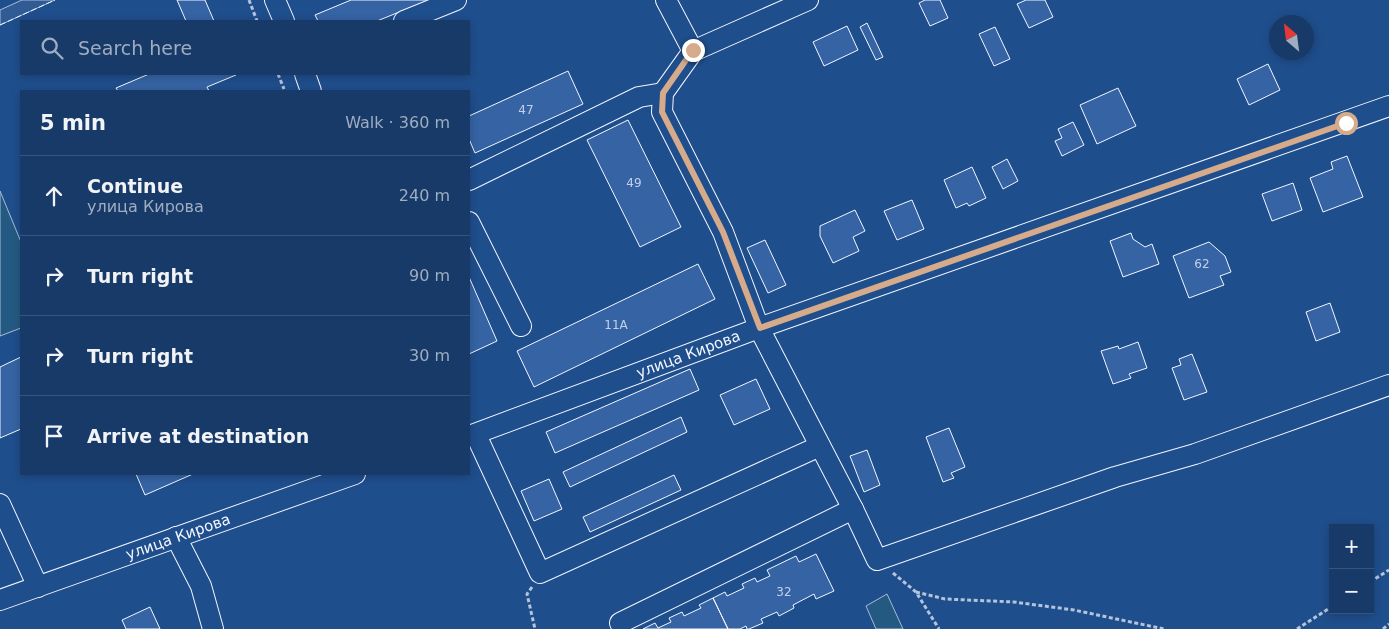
<!DOCTYPE html>
<html lang="en">
<head>
<meta charset="utf-8">
<style>
	:root { --surface:#173a69; --page:#20416f; --text:#f1f3f6; --muted:#9eadc0; --line:#36547d }
	body { margin:0; font-family:"DejaVu Sans",sans-serif; background:var(--page); color:var(--text) }
	.controls { position:absolute; right:15px; bottom:15px; display:grid; overflow:hidden; border-radius:0px; box-shadow:0 2px 8px #0003 }
	.controls button { width:45px; height:45px; display:grid; place-items:center; padding:0; border:0; border-bottom:1px solid var(--line); background:var(--surface); color:var(--text); font:25px sans-serif }
	.compass { position:absolute; left:1269px; top:15px; width:45px; height:45px; border-radius:50%; background:var(--surface); box-shadow:0 2px 8px #0003; rotate:332deg }
	.stop { position:absolute; width:15px; height:15px; margin:-11px; border:4px solid #d6ab8b; border-radius:50%; background:#fff }
	.stop.end { background:#d6ab8b; border-color:#fff; box-shadow:0 1px 5px #0008 }
	.list { margin:0; padding:0; list-style:none }
	h2 { display:flex; justify-content:space-between; align-items:center; height:65px; margin:0; padding:0 20px; font-size:21px }
	h2 small { font-size:16px; font-weight:400; color:var(--muted) }
	.list li { display:grid; grid-template-columns:32px 1fr auto; gap:15px; align-items:center; box-sizing:border-box; height:80px; padding:0 20px; border-top:1px solid var(--line) }
	.list b { display:block; font-size:19px; white-space:nowrap }
	.list p { margin:0; font-size:16px; white-space:nowrap; color:var(--muted) }
	.list em { font-size:16px; font-style:normal; color:var(--muted) }
	.icon { flex:none; width:28px; height:28px; fill:none; stroke:currentColor; stroke-width:2; stroke-linecap:round; stroke-linejoin:round }
	.map { position:relative; flex:none; width:1389px; height:629px; overflow:hidden }
	.search { position:absolute; background:var(--surface); box-shadow:0 2px 8px #0003; left:20px; top:20px; width:450px; height:55px; display:flex; align-items:center; gap:12px; box-sizing:border-box; padding:0 18px; border-radius:0px; color:var(--muted); font-size:19px }
	.panel { position:absolute; background:var(--surface); box-shadow:0 2px 8px #0003; left:20px; top:90px; width:450px; height:385px; border-radius:0px }
	.map>svg:first-child { display:block }
	.green { fill:#245a82; stroke:#a8bbd7 }
	.parking { fill:#305b95; stroke:#a8bbd7 }
	.building { fill:#3563a3; stroke:#f2f6ff }
	.lines { fill:none; stroke-linecap:round; stroke-linejoin:round }
	.minor-casing { stroke:#f2f6ff; stroke-width:22 }
	.path { stroke:#b3c4dc; stroke-width:3; stroke-dasharray:4 2.5; stroke-linecap:butt }
	.minor { stroke:#1f4e8c; stroke-width:20 }
	.fence { stroke:#f2f6ff; stroke-width:1; stroke-dasharray:6 2.5; stroke-linecap:butt }
	.route { stroke:#d6ab8b; stroke-width:6 }
	.labels { text-anchor:middle; dominant-baseline:central; stroke-width:4; stroke-linejoin:round; paint-order:stroke }
	.number-label { font-size:12px; fill:#c3d1e8 }
	.street-label { font-size:15px; fill:#f2f6ff; stroke:#1f4e8c }
</style>
</head>
<body>
<div class="map">
<svg width="1389" height="629" viewBox="0 0 1389 629">
	<rect width="100%" height="100%" fill="#1f4e8c"/>
	<path class="green" d="M0 191 21 242V328L0 336Z
		M887 594 903 629H876L866 606Z"/>
	<path class="parking" d="M22 0H55L0 25V10Z"/>
	<path class="building" d="M177 0H205L214 21H186Z
		M351 0H429L377 21H318L315 15Z
		M925 0H940L948 18 930 26 919 3Z
		M1026 0H1045L1053 17 1029 28 1017 4Z
		M867 23 883 57 876 60 860 27Z
		M847 26 858 50 824 66 813 42Z
		M995 27 1010 59 994 66 979 34Z
		M1268 64 1280 90 1249 105 1237 79Z
		M568 71 583 104 475 153 469 139V116Z
		M149 74H236V75L207 87 209 91H118L116 88Z
		M1118 88 1136 126 1097 144 1080 105Z
		M628 120 681 227 640 247 587 140Z
		M1073 122 1084 145 1062 156 1055 141 1062 138 1058 129Z
		M1347 156 1363 197 1323 212 1310 178 1333 169 1331 162Z
		M1007 159 1018 181 1003 189 992 167Z
		M972 167 986 198 969 206 967 203 956 208 944 180Z
		M1293 183 1302 210 1272 221 1262 194Z
		M912 200 924 229 897 240 884 211Z
		M855 210 865 231 853 237 859 251 833 263 820 236V226Z
		M1131 233 1133 239 1145 247 1152 244 1159 264 1123 277 1110 241Z
		M765 240 786 285 768 293 747 248Z
		M1209 242 1225 256 1231 272 1220 276 1224 285 1189 298 1173 256Z
		M698 264 715 299 534 387 517 351Z
		M469 277 497 341 469 354Z
		M1330 303 1340 332 1316 341 1306 312Z
		M1138 342 1147 368 1129 374 1131 378 1113 384 1101 351 1118 346 1119 349Z
		M1192 354 1207 392 1184 400 1172 368 1181 365 1179 359Z
		M21 357V429L0 438V367Z
		M690 369 699 390 555 453 546 432Z
		M756 379 770 409 734 425 720 395Z
		M681 417 687 432 570 487 563 472Z
		M949 428 965 467 951 473 954 478 943 482 926 437Z
		M867 450 880 485 864 492 850 456Z
		M136 474H193L145 495Z
		M674 475 681 490 590 532 583 517Z
		M549 479 562 509 534 521 521 491Z
		M816 554 834 591 816 599 814 594 793 605 794 608 779 616 777 612 761 619 763 623 749 629H747L746 626 740 629H728L713 598 725 592 727 596 744 588 742 584 755 578 757 582 770 576 767 570 796 556 799 562Z
		M713 598 728 629H643L655 623 658 628 671 622 669 618 682 612 684 616 701 608 699 605Z
		M150 607 160 629H126L122 620Z"/>
	<g class="lines">
		<g class="minor-casing">
			<g id="minor">
				<path d="M275 0 284 21"/>
				<path d="M666 0 693 51"/>
				<path d="M808 0 693 51 663 93 662 112 723 232 759 328 853 509 877 560 1115 477 1195 454 1389 385"/>
				<path d="M404 21 456 0"/>
				<path d="M305 74 311 91"/>
				<path d="M469 180 639 97 663 93"/>
				<path d="M469 222 521 326"/>
				<path d="M476 435 540 573 820 446"/>
				<path id="s1" d="M469 436 759 328 1389 106"/>
				<path d="M0 504 38 587"/>
				<path d="M176 537 201 586 213 629"/>
				<path id="s2" d="M0 600 355 474"/>
				<path d="M620 623 853 509"/>
			</g>
		</g>
		<path class="path" d="M249 0 257 21
			M278 74 284 89
			M893 573 916 592 939 629
			M1370 582 1389 570
			M532 587 527 594 535 629
			M916 592 945 599 1014 602 1074 610 1164 629
			M1297 629 1333 606
			M1383 629 1389 624"/>
		<use href="#minor" class="minor"/>
		<path class="fence" d="M0 25 55 0"/>
	</g>
	<g class="lines">
		<path class="route" d="M693 50 663 93 662 112 723 232 760 328 1346 123"/>
	</g>
	<g class="labels">
		<g class="number-label">
			<text x="526" y="110">47</text>
			<text x="634" y="183">49</text>
			<text x="1202" y="264">62</text>
			<text x="616" y="325">11А</text>
			<text x="784" y="592">32</text>
		</g>
		<g class="street-label">
			<text stroke="none"><textPath href="#s1" startOffset="234">улица Кирова</textPath></text>
			<text stroke="none"><textPath href="#s2" startOffset="189">улица Кирова</textPath></text>
		</g>
	</g>
</svg>
<div class="controls">
<button>+</button>
<button>−</button>
</div>
<svg class="compass" viewBox="-18 -18 36 36"><path d="M0-13l5 13h-10z" fill="#e53935"/><path d="M0 13l5-13h-10z" fill="#9eadc0"/></svg>
<div class="stop" style="left:1346px;top:123px"></div>
<div class="stop end" style="left:693px;top:50px"></div>
<div class="search"><svg class="icon" aria-label="search" viewBox="0 0 24 24"><circle cx="10" cy="10" r="6"/><path d="M15 15l6 6"/></svg>Search here</div>
<section class="panel">
<h2>5 min<small>Walk · 360 m</small></h2>
<ul class="list">
<li><svg class="icon" aria-label="ahead" viewBox="0 0 24 24"><path d="M12 20V5M6 11l6-6 6 6"/></svg><div><b>Continue</b><p>улица Кирова</p></div><em>240 m</em></li>
<li><svg class="icon" aria-label="right" viewBox="0 0 24 24"><path d="M7 20v-9h11M14 6l5 5-5 5"/></svg><div><b>Turn right</b></div><em>90 m</em></li>
<li><svg class="icon" aria-label="right" viewBox="0 0 24 24"><path d="M7 20v-9h11M14 6l5 5-5 5"/></svg><div><b>Turn right</b></div><em>30 m</em></li>
<li><svg class="icon" aria-label="arrive" viewBox="0 0 24 24"><path d="M6 21V4h12l-3 4 3 4H6"/></svg><div><b>Arrive at destination</b></div></li>
</ul>
</section>
</div>
</body>
</html>
